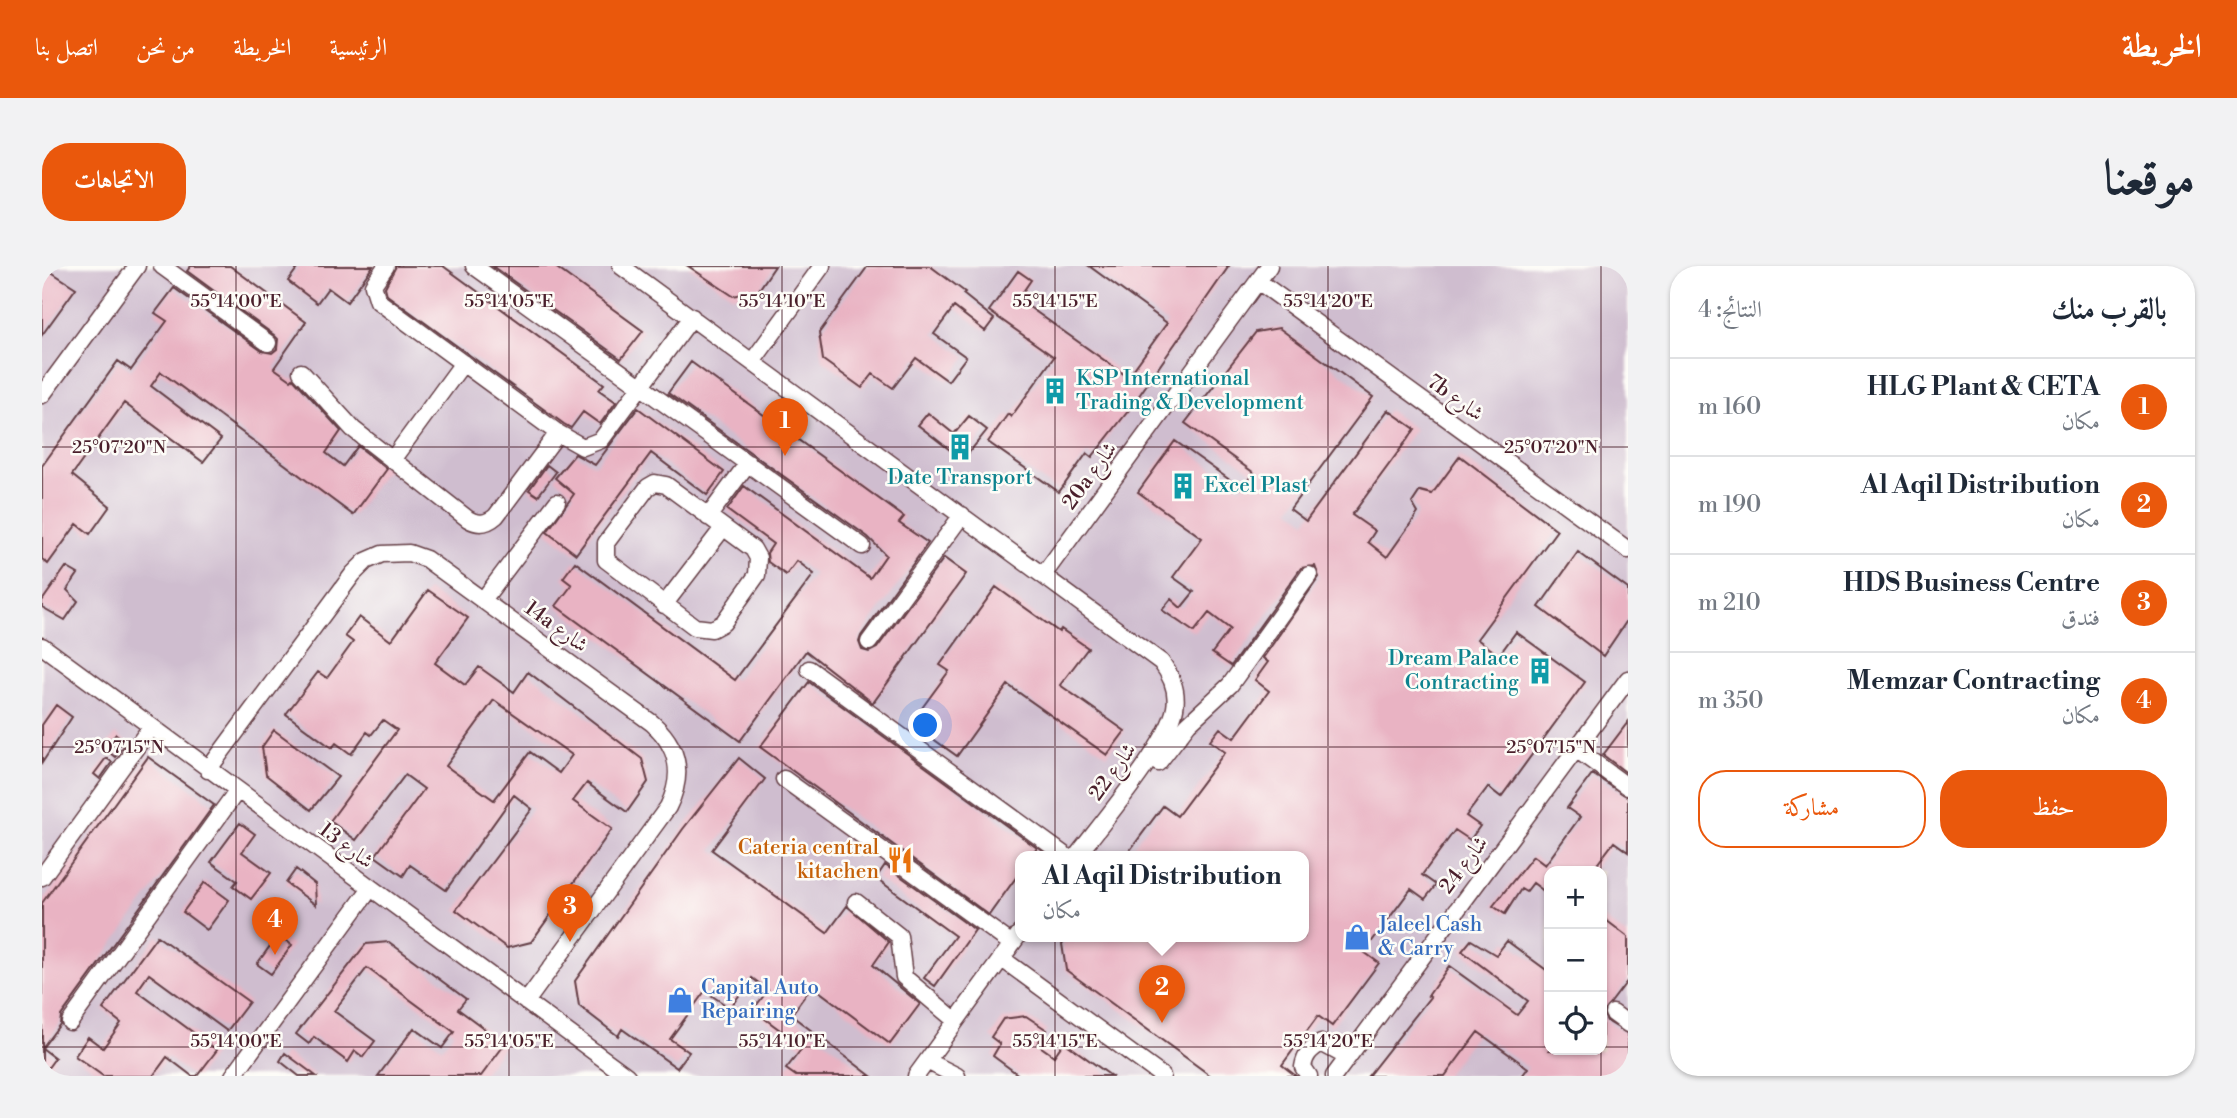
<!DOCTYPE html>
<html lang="ar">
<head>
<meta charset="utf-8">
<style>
	:root { --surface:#fff; --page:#f2f2f3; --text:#1f2937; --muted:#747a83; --line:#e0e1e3; --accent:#ea580c }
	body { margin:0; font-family:"Libre Bodoni",Amiri,serif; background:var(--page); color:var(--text); direction:rtl }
	.controls { position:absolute; right:21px; bottom:21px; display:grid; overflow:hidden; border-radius:14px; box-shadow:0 2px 5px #0004 }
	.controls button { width:63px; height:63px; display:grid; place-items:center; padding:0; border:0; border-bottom:2px solid var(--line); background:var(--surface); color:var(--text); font:35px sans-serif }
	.you { position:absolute; left:884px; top:460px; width:24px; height:24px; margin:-18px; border:5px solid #fff; border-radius:50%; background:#1a73e8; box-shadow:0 0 0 10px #1a73e833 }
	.badge { display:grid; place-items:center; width:46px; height:46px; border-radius:50%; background:var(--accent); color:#fff; font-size:23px; font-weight:700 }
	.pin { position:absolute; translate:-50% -58px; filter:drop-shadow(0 2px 4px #0008) }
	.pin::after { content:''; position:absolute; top:37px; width:24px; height:21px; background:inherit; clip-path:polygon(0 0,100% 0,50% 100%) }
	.popup { position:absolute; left:973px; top:585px; width:294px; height:91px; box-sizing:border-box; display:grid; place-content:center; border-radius:14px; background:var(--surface); filter:drop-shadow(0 2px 5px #0005); font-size:23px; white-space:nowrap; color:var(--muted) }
	.popup b { font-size:26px; color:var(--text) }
	.popup::after { content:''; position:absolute; left:50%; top:100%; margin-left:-14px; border:14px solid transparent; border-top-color:var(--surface) }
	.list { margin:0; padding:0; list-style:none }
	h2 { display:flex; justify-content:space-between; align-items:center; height:91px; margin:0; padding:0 28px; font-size:30px }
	h2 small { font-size:23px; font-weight:400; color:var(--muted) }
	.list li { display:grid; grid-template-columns:46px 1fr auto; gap:21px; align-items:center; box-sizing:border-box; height:98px; padding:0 28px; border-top:2px solid var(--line) }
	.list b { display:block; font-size:26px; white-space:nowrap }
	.list p { margin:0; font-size:23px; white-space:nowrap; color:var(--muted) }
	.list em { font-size:23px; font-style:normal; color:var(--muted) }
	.actions { display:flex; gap:14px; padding:21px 28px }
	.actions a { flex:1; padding:16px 0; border:2px solid var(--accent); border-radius:28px; text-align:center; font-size:24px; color:var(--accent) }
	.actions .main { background:var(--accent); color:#fff }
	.icon { flex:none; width:38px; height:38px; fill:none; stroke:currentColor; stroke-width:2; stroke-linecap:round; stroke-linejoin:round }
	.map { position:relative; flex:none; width:1586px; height:810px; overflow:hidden; direction:ltr; border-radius:28px }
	header { display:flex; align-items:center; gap:42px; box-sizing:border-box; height:98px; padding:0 35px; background:var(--accent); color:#fff }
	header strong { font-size:33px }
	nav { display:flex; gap:38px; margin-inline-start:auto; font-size:24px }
	.intro { display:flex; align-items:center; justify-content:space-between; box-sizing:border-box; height:168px; padding:0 42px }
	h1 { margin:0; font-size:49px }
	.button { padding:18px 32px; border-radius:28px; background:var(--accent); color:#fff; font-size:24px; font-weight:700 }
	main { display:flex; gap:42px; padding:0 42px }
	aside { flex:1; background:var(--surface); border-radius:28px; box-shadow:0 2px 5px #0004 }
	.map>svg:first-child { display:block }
	.industrial { fill:#cfbdcf; fill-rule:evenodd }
	.building { fill:#e9b3c3; fill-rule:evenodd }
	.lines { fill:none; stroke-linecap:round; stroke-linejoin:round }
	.minor-casing { stroke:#643d44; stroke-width:19 }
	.minor { stroke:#fff; stroke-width:16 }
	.ticks { fill:none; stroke:#4a1f2b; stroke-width:2; stroke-opacity:0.45 }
	.labels { text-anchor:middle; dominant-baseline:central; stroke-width:5; stroke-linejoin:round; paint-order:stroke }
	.culture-label { font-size:21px; fill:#0d838f; stroke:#fdfcf7; text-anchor:start }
	.street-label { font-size:21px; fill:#4a1f2b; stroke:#fdfcf7 }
	.food-label { font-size:21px; fill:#c56008; stroke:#fdfcf7; text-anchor:end }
	.shop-label { font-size:21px; fill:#366cbe; stroke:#fdfcf7; text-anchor:start }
	.ticks-label { font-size:18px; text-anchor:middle; fill:#4a1f2b; stroke:#fdfcf7; stroke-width:5; stroke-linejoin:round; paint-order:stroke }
</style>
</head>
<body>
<header>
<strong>الخريطة</strong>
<nav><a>الرئيسية</a><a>الخريطة</a><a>من نحن</a><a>اتصل بنا</a></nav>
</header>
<div class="intro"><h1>موقعنا</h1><a class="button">الاتجاهات</a></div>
<main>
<aside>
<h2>بالقرب منك<small>النتائج: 4</small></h2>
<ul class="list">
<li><span class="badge">1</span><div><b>HLG Plant &amp; CETA</b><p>مكان</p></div><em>160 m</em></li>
<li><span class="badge">2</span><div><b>Al Aqil Distribution</b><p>مكان</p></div><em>190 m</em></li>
<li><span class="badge">3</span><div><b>HDS Business Centre</b><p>فندق</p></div><em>210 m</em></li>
<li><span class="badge">4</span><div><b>Memzar Contracting</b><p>مكان</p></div><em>350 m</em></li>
</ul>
<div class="actions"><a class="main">حفظ</a><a>مشاركة</a></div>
</aside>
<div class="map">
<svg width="1586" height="810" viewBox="0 0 1586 810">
	<rect width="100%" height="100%" fill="#fdfcf7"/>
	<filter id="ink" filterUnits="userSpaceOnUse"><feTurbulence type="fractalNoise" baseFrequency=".0143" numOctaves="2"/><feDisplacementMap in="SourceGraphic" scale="14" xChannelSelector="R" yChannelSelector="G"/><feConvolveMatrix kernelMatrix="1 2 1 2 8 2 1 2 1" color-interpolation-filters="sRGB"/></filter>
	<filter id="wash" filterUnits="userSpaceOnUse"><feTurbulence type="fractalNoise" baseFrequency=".00686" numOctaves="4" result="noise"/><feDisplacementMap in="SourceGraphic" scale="28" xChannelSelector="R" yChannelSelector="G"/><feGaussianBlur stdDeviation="1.57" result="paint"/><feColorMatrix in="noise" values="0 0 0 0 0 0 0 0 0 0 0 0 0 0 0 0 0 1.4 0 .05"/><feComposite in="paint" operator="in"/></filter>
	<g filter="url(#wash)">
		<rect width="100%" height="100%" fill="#f4e9d3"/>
		<path class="industrial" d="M0 0H1586V810H0ZM978 591H1262V671H978ZM1507 605H1560V784H1507Z"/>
		<g id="blocks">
			<path class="building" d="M0 0 34 22 0 69Z
				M149 0H188L264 56 232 102 249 114 251 112 299 165 284 187 301 200 316 180 345 203 311 249 119 106 109 120 179 173 161 196 82 137 30 209 68 240 48 268 35 258 6 298 0 293V200L76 95 89 104 125 55 113 47 132 22 220 85 230 87 235 83 236 73 232 69 145 5Z
				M257 0H331L305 36 286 22 275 37 246 15Z
				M354 0H401L562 118 557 124 574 136 558 158 541 146 529 162 522 158 345 29 343 21Z
				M450 0H512L601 65 579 93Z
				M646 0H733L716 25 691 30Z
				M826 0H888L923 26 921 28 952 53 943 65 912 41 892 68 924 91 906 115 874 92 851 122 831 108 820 122 781 94 777 67Z
				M1047 0H1187L1087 144 1050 191 1045 187 1017 226 946 176 966 148 969 151 1012 91 947 45 976 5 989 14 976 33 1086 111 1125 57Z
				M1237 62 1331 131 1248 243 1264 255 1346 144 1373 163 1310 249 1333 265 1326 276 1345 291 1376 247 1370 237 1378 225 1390 228 1418 190 1515 264 1435 373 1457 389 1474 366 1543 416 1459 531 1446 521 1424 550 1438 560 1428 574 1413 564 1380 609 1394 619 1383 633 1369 623 1322 686 1337 697 1290 760 1276 750 1240 799 1254 810H1169L1024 704 1020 678 1024 671H1262V591H1083L1121 540 1135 550 1183 486 1168 475 1178 462 1192 472 1227 425 1213 414 1226 396 1221 392 1277 311 1273 300 1259 302 1189 400 1170 387 1188 363 1167 347 1152 366 1120 344 1129 333 1139 342 1152 326 1131 311 1160 272 1096 226 1133 175 1199 222 1212 207 1143 157 1214 66Z
				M649 96 862 251 857 257 886 277 819 370 817 376 820 384 827 386 835 382 902 292 924 308 831 437 764 385 698 475 514 340 530 319 521 312 533 296 693 414 772 308 755 295 744 309 726 296 725 287 731 278 685 244 702 220 828 312 844 289 826 271 626 127Z
				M596 142 682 206 665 229 609 187 534 288 505 266 532 228 513 212 533 188 553 199Z
				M886 147 912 168 927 150 945 164 921 194 876 159Z
				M505 199 514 206 496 230 487 224Z
				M1536 286 1586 323V353L1561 390 1497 341Z
				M24 301 36 308 25 324 36 335 23 354 0 341V335Z
				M954 321 1017 366 1019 363 1046 382 1018 419 1083 465 1065 489 966 419 915 490 869 457 907 405 898 399Z
				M386 324 426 352 393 397 423 419 437 401 472 426 486 406 600 493 606 516 585 546 545 517 531 535 570 563 489 676 465 682 414 644 490 543 472 529 404 624 368 599 361 610 333 590 382 523 363 509 314 574 288 555 355 464 341 454 329 469 325 466 309 488 294 477 290 482 244 448 276 406 285 412 311 376 303 370 317 351 349 375ZM452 434 530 489 517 507 488 486 452 534 404 500Z
				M767 416 995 582 989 591H978V606L947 649 718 481Z
				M14 439 30 451 0 497V459Z
				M1586 456V508L1561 489Z
				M232 464 296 511 269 544 224 509 220 481Z
				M74 468 85 476 73 491 62 482Z
				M106 491 172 539 19 750 18 758 0 782V637Z
				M64 492 70 496 58 513 52 508Z
				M697 492 723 513 670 584 785 667 805 640 847 676 831 699 878 738 848 778 770 720 749 749 829 810H754L744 803 761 781 711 744 726 724 710 712 688 742 663 725 628 773 647 786 635 802 580 763 576 770 537 740 533 715 641 563Z
				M1550 508 1586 531V586L1572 576 1550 605H1507V629L1491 617 1484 626 1479 623 1463 648 1451 640 1491 590 1503 599 1538 551 1525 542Z
				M198 557 213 568 200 586 229 607 209 633 191 620 195 615 169 596Z
				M843 599 933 664 893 720 882 712 913 670 834 612Z
				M254 603 273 618 274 639 244 617Z
				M163 616 187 634 165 664 141 646Z
				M1560 651 1586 671V714L1561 747 1565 755 1586 768V810H1480L1486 802 1436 766 1403 810H1326L1388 731 1386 730 1407 700 1475 749 1486 735 1420 685 1429 674 1454 689 1465 675 1507 706V784H1560Z
				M236 669 250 679 229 708 215 698Z
				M115 670 207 736 185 765 107 708 95 725 175 784 155 810H150L125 791 111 810H61L33 790 46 771 61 782 79 757 61 743Z
				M347 676 424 733 416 743 463 778 439 810H336L372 762 400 782 412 766 325 702 292 745 333 775 321 791 313 785 306 796 272 771 267 778 254 768 324 678Z
				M984 750 1005 764 995 778 1012 790 1022 776 1069 810H978L951 790 958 778 949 771 961 753Z
				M0 782 13 792 0 810Z
				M243 787 274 810H257L238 795Z"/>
		</g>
	</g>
	<g filter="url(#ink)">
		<use href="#blocks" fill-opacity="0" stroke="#643d44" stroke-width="2"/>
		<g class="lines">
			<g class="minor-casing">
				<path id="minor" d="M120 0 226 77
					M344 0 331 19 336 35 516 167 541 181 559 174 650 51
					M432 0 820 280
					M579 0 1119 396C1129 409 1136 425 1133 442 1127 478 1059 558 1034 591
					M1216 15 1586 284
					M710 96 780 0
					M259 106 311 163 426 253C436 259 445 258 454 250L516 167
					M0 129 95 0
					M350 194 421 97
					M613 217 624 219 711 283 716 292 715 309 681 357 670 363 653 361 564 294V277L606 221Z
					M666 251 706 197
					M1002 308 1227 0
					M441 334 515 236
					M622 339 681 262
					M827 376 920 249
					M0 380 585 810
					M767 403 1025 591
					M1534 483 1586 521
					M1116 497 1146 458 1188 419 1267 309
					M166 504 311 308 324 295 340 288 367 287 384 293 610 457C637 481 642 509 626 541L484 736
					M742 513 970 678
					M0 611 109 461
					M814 636 857 670 862 711 914 755
					M959 692 1120 810
					M1571 747 1586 758
					M28 756 195 525
					M885 795 915 810
					M191 810 328 623
					M874 810 978 667
					M1267 810 1261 801C1263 789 1268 784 1279 777L1305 791
					M1292 810 1586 413"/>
			</g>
			<use href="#minor" class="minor"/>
		</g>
	</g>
	<path class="ticks" d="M194 0V810M467 0V810M740 0V810M1013 0V810M1286 0V810M1559 0V605M0 181H1586M0 481H1586M0 781H1507M1560 781H1586M1559 784V810"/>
	<defs>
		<g id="building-bare" transform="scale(2.1)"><path d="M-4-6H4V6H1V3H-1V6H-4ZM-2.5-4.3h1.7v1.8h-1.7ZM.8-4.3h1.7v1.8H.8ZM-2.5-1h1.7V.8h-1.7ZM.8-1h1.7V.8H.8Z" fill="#0f9aa8" stroke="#fdfcf7" stroke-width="2.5" paint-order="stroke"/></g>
		<g id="restaurant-bare" transform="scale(2.1)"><path d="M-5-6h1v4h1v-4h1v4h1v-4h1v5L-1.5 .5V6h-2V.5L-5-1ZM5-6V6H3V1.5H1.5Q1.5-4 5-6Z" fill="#e8710a" stroke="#fdfcf7" stroke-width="2.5" paint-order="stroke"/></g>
		<g id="shop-bare" transform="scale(2.1)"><path d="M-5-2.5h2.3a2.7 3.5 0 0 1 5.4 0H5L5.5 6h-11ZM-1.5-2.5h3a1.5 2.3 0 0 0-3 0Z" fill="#3f7fe0" stroke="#fdfcf7" stroke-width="2.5" paint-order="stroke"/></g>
	</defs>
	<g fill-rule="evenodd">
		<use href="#building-bare" x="1013" y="125"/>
		<use href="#building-bare" x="918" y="181"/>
		<use href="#building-bare" x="1141" y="220"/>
		<use href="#building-bare" x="1498" y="405"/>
		<use href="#restaurant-bare" x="858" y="594"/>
		<use href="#shop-bare" x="1315" y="671"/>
		<use href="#shop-bare" x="638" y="734"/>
	</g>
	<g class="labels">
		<g class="culture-label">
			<text x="1034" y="113">KSP International<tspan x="1034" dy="24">Trading &amp; Development</tspan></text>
			<text x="918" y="212" text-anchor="middle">Date Transport</text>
			<text x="1162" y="220">Excel Plast</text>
			<text x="1477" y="393" text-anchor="end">Dream Palace<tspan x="1477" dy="24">Contracting</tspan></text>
		</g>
		<g class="street-label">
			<text transform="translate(1413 132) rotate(36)">7b شارع</text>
			<text transform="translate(1048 210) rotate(-54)">20a شارع</text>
			<text transform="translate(514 361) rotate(36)">14a شارع</text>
			<text transform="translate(1071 506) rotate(-54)">شارع 22</text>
			<text transform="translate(304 580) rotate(37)">شارع 13</text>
			<text transform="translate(1422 599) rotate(-53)">شارع 24</text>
		</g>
		<g class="food-label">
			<text x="837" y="582">Cateria central<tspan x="837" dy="24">kitachen</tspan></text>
		</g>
		<g class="shop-label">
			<text x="1336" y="659">Jaleel Cash<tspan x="1336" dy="24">&amp; Carry</tspan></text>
			<text x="659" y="722">Capital Auto<tspan x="659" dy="24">Repairing</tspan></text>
		</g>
	</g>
	<g class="ticks-label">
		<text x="194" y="41">55°14'00"E</text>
		<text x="467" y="41">55°14'05"E</text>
		<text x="740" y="41">55°14'10"E</text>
		<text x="1013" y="41">55°14'15"E</text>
		<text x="1286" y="41">55°14'20"E</text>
		<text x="77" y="187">25°07'20"N</text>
		<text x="1509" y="187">25°07'20"N</text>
		<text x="77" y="487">25°07'15"N</text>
		<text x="1509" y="487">25°07'15"N</text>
		<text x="194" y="781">55°14'00"E</text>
		<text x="467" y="781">55°14'05"E</text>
		<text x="740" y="781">55°14'10"E</text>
		<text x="1013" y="781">55°14'15"E</text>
		<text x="1286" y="781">55°14'20"E</text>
	</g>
</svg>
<div class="controls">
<button>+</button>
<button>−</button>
<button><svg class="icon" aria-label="locate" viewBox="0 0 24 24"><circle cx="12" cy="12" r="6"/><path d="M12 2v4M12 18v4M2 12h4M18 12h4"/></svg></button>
</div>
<div class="you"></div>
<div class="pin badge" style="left:743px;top:190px">1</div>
<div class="pin badge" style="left:1120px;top:757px">2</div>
<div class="popup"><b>Al Aqil Distribution</b>مكان</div>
<div class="pin badge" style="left:528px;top:676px">3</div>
<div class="pin badge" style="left:233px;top:689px">4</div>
</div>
</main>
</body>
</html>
